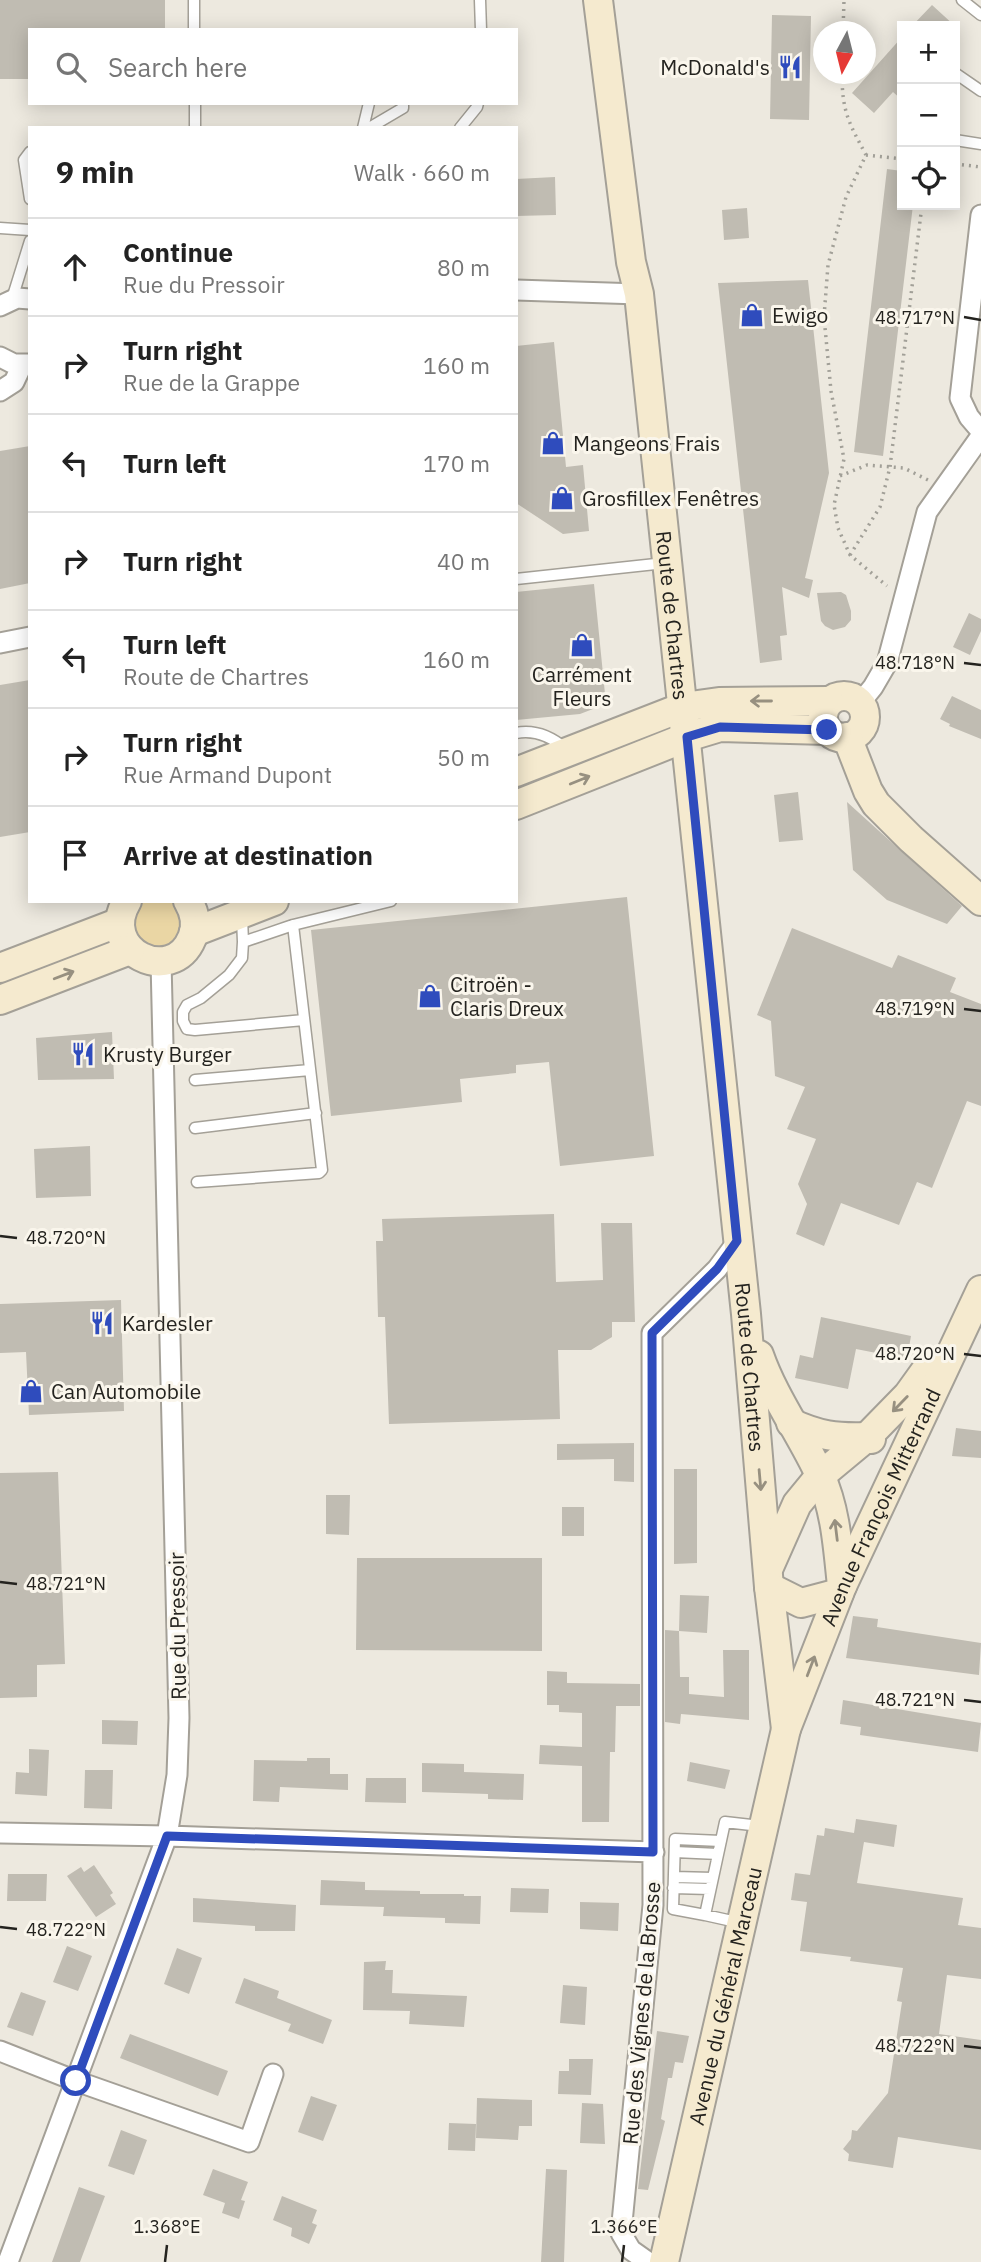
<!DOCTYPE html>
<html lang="en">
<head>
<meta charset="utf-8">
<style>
	:root { --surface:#fff; --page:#f6f6f6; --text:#222; --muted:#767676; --line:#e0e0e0 }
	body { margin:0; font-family:"IBM Plex Sans",sans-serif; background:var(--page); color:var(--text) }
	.controls { position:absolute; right:21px; top:21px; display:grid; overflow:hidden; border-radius:0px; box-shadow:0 4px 18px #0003 }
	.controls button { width:63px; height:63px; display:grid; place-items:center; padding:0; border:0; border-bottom:2px solid var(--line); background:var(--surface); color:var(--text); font:35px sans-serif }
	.compass { position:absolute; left:813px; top:21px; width:63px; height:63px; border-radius:50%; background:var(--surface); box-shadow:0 4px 18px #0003; rotate:187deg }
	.stop { position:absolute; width:21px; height:21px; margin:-16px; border:5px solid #2f4cbd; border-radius:50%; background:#fff }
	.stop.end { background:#2f4cbd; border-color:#fff; box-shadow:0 2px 7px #0008 }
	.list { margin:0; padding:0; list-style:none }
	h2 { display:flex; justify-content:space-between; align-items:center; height:91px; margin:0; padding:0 28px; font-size:30px }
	h2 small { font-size:23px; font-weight:400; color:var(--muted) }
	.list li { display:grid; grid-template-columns:46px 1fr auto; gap:21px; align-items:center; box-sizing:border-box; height:98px; padding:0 28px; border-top:2px solid var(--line) }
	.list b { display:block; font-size:26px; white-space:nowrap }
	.list p { margin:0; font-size:23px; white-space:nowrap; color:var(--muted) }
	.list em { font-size:23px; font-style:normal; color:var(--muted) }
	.icon { flex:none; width:38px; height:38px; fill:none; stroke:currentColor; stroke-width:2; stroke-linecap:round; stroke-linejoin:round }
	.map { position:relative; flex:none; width:981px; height:2262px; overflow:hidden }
	.search { position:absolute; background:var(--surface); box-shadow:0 4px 18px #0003; left:28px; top:28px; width:490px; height:77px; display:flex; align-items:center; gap:18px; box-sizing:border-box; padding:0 24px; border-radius:0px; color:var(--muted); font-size:26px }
	.panel { position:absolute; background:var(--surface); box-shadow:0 4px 18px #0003; left:28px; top:126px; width:490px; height:777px; border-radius:0px }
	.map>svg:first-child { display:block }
	.green { fill:#ead6a4 }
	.building { fill:#c0bcb2 }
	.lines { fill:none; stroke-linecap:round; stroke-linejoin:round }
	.lane-casing { stroke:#a4a097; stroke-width:13 }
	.street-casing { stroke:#a4a097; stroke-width:23 }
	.secondary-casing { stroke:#a4a097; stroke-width:32 }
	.path { stroke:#a2a098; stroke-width:3.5; stroke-dasharray:2 5; stroke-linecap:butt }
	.lane { stroke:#fff; stroke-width:10 }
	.street { stroke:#fff; stroke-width:19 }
	.secondary { stroke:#f5eacf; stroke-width:28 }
	.oneway { stroke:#979080 }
	.route { stroke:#2f4cbd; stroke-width:9 }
	.ticks { fill:none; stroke:#24231f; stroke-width:2.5 }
	.labels { text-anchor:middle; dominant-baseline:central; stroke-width:6; stroke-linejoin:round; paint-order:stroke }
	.poi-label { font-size:21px; fill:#24231f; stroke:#faf6ec; text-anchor:start }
	.street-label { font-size:21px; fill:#24231f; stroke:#faf6ec }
	.ticks-label { font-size:18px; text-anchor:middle; fill:#24231f; stroke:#faf6ec; stroke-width:6; stroke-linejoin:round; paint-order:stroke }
</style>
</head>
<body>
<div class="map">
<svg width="981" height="2262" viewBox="0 0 981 2262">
	<rect width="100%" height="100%" fill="#ede9df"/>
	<path class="green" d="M139 901H178L185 909 180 946 142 950 129 916Z"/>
	<path class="building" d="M0 0H165V30H30V79H0Z
		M932 5 955 26H912Z
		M772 15 811 16 809 120 770 119Z
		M902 37V100L893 92 874 113 852 93Z
		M887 169 902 171V205H913L883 456 854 452Z
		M555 177 556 215 516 216V179Z
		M747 208 749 238 724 240 722 210Z
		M808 280 829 473 805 578 813 580 809 598 782 587 787 635 780 636 782 660 760 663 718 283Z
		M554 342 566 467 583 465 589 531 563 534 516 503V346Z
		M30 446V583L0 589V451Z
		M594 584 606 704 580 714 516 720V592Z
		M841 592 846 595 851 611V620L845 627 833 630 825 626 821 621 817 593Z
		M969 613 981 619V631L970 655 953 647Z
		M30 680V832L0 837V685Z
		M952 696 981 710V739L949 726 950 724 940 719Z
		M798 792 803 840 779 842 774 795Z
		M847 802 962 906 947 924 887 900 853 870Z
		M627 897 654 1156 560 1166 549 1062 516 1065V1073L460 1079 462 1102 331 1116 311 930Z
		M792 928 892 968 898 955 956 978 950 992 981 1004V1106L967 1101 932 1188 917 1182 899 1225 841 1203 824 1246 796 1234 807 1204 798 1184 816 1139 787 1129 805 1087 775 1076 771 1021 757 1015Z
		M112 1032 114 1079 38 1080 36 1038Z
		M90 1146 91 1196 36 1198 34 1149Z
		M554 1214 556 1282 603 1280 601 1223H632L635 1322H612V1337L591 1350H558L560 1419 389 1424 385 1317H378L376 1241H383L382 1219Z
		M121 1300 124 1411 29 1415 26 1352 0 1353V1304Z
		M821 1317 911 1336 907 1359 856 1349 848 1389 795 1378 800 1355 813 1358Z
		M956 1428 981 1431V1458L952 1456Z
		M634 1443V1482L614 1481V1459L557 1460V1444Z
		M674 1469H697V1563L674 1564Z
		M58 1472 65 1664 37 1665V1697L0 1698V1473Z
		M326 1495H350L349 1535 326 1534Z
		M562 1507H584V1536H562Z
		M357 1558H542V1651L356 1650Z
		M680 1595 709 1596 707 1633 679 1631Z
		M853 1616 878 1619 877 1627 981 1643 979 1675 846 1658Z
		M665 1630 679 1631 680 1677H689V1694L724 1697 723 1650H749V1720L681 1714 680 1724 665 1722Z
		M547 1671 567 1672V1683L640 1684V1706H616L615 1752H610L609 1822H582V1766L539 1764 540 1745 582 1747V1713L559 1712V1705H547Z
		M843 1700 981 1723 978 1752 860 1735 861 1727 840 1724Z
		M102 1720 138 1721 137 1745 102 1744Z
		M29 1749 49 1750 47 1796 15 1794 16 1772 29 1773Z
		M307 1758H330V1774H348V1790L280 1787 279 1802 253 1801 254 1760 307 1761Z
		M690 1762 730 1770 725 1789 687 1781Z
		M422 1763 464 1764V1772L524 1774 523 1800 488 1799V1794L422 1792Z
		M85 1770H113L112 1809 84 1808Z
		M366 1778H406V1803L365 1802Z
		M856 1819 897 1825 894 1847 864 1842 857 1883 963 1898 958 1925 981 1928V1979L947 1975 939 2034 981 2040V2150L898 2137 893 2168 848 2161 849 2154 843 2149 851 2139 852 2130 857 2131 888 2093 902 2002 897 2001 903 1968 850 1961 851 1957 800 1951 807 1902 791 1900 795 1873 810 1875 817 1835 824 1836 825 1828 854 1833Z
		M94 1865 113 1893 110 1895 116 1904 96 1917 67 1876 81 1867 84 1872Z
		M8 1874H47L46 1901H7Z
		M321 1880 365 1882V1890L420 1891V1894H464V1896H481L480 1924 445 1923V1918L383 1916 384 1907 320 1905Z
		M511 1888 549 1889 548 1913 510 1912Z
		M193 1898 296 1905 295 1931H255V1926L193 1922Z
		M580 1902 619 1903 618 1931 580 1929Z
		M67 1946 92 1956 78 1991 53 1982Z
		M177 1948 202 1958 189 1994 164 1984Z
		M386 1961 385 1970H393L392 1993 467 1996 464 2027 409 2024 410 2011 363 2010 364 1962Z
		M244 1978 279 1991 277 1998 332 2020 323 2044 288 2031 291 2024 235 2003Z
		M563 1985 587 1987 585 2025 560 2023Z
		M21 1992 46 2001 33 2036 7 2027Z
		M657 2031 689 2036 683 2063 675 2062 672 2078H668L661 2119 665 2121 648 2190 638 2189Z
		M130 2034 228 2071 218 2096 120 2058Z
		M569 2059H593L591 2095 558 2094 559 2071H569Z
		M311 2096 337 2105 323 2141 298 2132Z
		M477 2098 532 2100V2126H519L518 2140 476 2138Z
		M582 2103 603 2104 605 2144 580 2143Z
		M449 2123 476 2124 475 2151 448 2150Z
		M121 2130 147 2140 134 2175 108 2166Z
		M213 2169 248 2182 241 2200 245 2201 239 2219 222 2213 225 2203 203 2195Z
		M546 2169 567 2170 564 2262H541Z
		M79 2187 105 2196 80 2262H52Z
		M282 2196 317 2210 312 2223 317 2225 309 2244 291 2236 292 2228 273 2220Z"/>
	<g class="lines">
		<g class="lane-casing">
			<path id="lane" d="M194 0V30
				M480 0 481 30
				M962 0 981 15
				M955 73 981 91
				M195 103V128
				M363 128 369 103
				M369 128 403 108V103
				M460 128 477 107 478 103
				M955 140 981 144
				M30 152 24 160 30 199
				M0 228 30 230
				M12 299 30 241
				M516 579 665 563
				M516 733C536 729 552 737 566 749
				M242 918 243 942 293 925 391 901
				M243 942 242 958 229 975 201 998 187 1005 183 1012V1021L187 1029 195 1030 304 1020
				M195 1080 310 1070
				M195 1128 316 1113
				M197 1182 319 1173 322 1170 293 925
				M675 1852 718 1854
				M674 1877 713 1878
				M673 1888 710 1889
				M705 1915 673 1909 675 1839 721 1841
				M741 1923 705 1915 725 1822 760 1826"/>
		</g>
		<g class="street-casing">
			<path id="street" d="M981 215 960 398 969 417 981 431
				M516 290 639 294
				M0 306 17 298 30 299
				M0 357 14 364H30
				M0 391 14 382 22 365
				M0 643 30 637
				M860 703 873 687 887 663 927 512 981 436
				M0 1833 167 1836 654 1852
				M0 2051 76 2081 249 2142 273 2074
				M8 2262 167 1836 177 1775 179 1718 161 961
				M648 2262 631 2250 621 2233 653 1905 652 1333 717 1269 737 1242"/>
		</g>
		<g class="secondary-casing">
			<g id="secondary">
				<path id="s1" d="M598 0 631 262 639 294 746 1314 769 1587 786 1729"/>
				<circle cx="844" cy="717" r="21"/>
				<path d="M847 737 868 791 876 804 911 839 981 901"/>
				<path d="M516 772 683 707 719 702 829 701"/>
				<path d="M516 805 687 737 720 727 827 730"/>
				<path d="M127 901C97 951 172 987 192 938 198 925 195 913 188 901"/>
				<path d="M194 932 274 901"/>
				<path d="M0 968 120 922"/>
				<path d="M0 1000 130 950"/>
				<path d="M759 1355C774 1398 801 1434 820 1475 836 1510 838 1549 842 1586"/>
				<path d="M791 1423C819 1436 836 1438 867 1437L871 1439"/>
				<path d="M769 1567 797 1504 820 1476 867 1437 908 1395 931 1363"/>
				<path d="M769 1587 801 1603 839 1593"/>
				<path id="s2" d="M664 2262 786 1729 842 1586 981 1290"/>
			</g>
		</g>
		<path class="path" d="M843 32 844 0
			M842 74C842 112 849 123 866 155L846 197 828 265 824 317 831 391 844 459 834 505 838 528 850 555 887 586
			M866 155 902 159
			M955 164 981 167
			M840 476 867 465 904 468 928 480
			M850 555 880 507 890 467 922 205"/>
		<use href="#lane" class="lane"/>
		<use href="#street" class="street"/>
		<use href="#secondary" class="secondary"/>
	</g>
	<defs><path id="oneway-shaft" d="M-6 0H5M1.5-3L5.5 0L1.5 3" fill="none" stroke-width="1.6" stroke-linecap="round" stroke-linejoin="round" transform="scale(1.75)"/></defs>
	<g class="oneway">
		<use href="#oneway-shaft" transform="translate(761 701) rotate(180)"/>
		<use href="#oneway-shaft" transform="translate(580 780) rotate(-22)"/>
		<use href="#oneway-shaft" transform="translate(64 975) rotate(-21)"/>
		<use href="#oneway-shaft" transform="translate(900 1404) rotate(134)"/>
		<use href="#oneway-shaft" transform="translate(760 1480) rotate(85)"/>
		<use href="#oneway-shaft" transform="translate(836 1530) rotate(-97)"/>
		<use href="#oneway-shaft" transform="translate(811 1666) rotate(-69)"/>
	</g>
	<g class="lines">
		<path class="route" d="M76 2081 167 1836 653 1852 652 1333 717 1269 737 1241 687 737 720 727 827 730"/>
	</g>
	<path class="ticks" d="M964 317 981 320M964 663 981 665M964 1009 981 1011M0 1236 17 1238M964 1354 981 1356M0 1582 17 1584M964 1700 981 1702M0 1927 17 1929M964 2046 981 2048M165 2262 167 2245M622 2262 624 2245"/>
	<defs>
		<g id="restaurant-bare" transform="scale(1.89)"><path d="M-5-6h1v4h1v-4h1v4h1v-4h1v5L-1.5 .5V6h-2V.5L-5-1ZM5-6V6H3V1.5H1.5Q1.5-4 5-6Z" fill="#2f4cbd" stroke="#faf6ec" stroke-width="2.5" paint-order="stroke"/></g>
		<g id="shop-bare" transform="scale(1.89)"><path d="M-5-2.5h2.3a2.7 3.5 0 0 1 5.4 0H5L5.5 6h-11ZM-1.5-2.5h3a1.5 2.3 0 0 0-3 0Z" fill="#2f4cbd" stroke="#faf6ec" stroke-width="2.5" paint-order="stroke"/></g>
	</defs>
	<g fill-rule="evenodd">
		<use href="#restaurant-bare" x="790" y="67"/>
		<use href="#shop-bare" x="752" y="315"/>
		<use href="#shop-bare" x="553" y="443"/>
		<use href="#shop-bare" x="562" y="498"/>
		<use href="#shop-bare" x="582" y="645"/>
		<use href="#shop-bare" x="430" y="996"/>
		<use href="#restaurant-bare" x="83" y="1054"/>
		<use href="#restaurant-bare" x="102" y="1323"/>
		<use href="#shop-bare" x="31" y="1391"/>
	</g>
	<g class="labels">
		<g class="poi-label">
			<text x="770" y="67" text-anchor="end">McDonald's</text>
			<text x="772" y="315">Ewigo</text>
			<text x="573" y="443">Mangeons Frais</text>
			<text x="582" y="498">Grosfillex Fenêtres</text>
			<text x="582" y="674" text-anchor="middle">Carrément<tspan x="582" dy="24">Fleurs</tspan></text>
			<text x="450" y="984">Citroën -<tspan x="450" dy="24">Claris Dreux</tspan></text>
			<text x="103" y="1054">Krusty Burger</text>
			<text x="122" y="1323">Kardesler</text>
			<text x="51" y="1391">Can Automobile</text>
		</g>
		<g class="street-label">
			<text stroke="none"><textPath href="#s1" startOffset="620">Route de Chartres</textPath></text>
			<text stroke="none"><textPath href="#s1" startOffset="1376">Route de Chartres</textPath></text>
			<text stroke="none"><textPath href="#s2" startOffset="788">Avenue François Mitterrand</textPath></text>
			<text transform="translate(177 1626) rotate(-91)">Rue du Pressoir</text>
			<text stroke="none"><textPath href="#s2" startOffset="273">Avenue du Général Marceau</textPath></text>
			<text transform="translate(641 2013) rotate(-85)">Rue des Vignes de la Brosse</text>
		</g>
	</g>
	<g class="ticks-label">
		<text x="915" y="324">48.717°N</text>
		<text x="915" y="669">48.718°N</text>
		<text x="915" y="1015">48.719°N</text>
		<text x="66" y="1244">48.720°N</text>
		<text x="915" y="1360">48.720°N</text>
		<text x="66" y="1590">48.721°N</text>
		<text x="915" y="1706">48.721°N</text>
		<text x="66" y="1936">48.722°N</text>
		<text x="915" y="2052">48.722°N</text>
		<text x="167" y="2233">1.368°E</text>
		<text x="624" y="2233">1.366°E</text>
	</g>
</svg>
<div class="controls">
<button>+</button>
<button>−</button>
<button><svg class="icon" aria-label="locate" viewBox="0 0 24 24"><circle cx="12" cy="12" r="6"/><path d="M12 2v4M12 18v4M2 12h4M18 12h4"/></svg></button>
</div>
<svg class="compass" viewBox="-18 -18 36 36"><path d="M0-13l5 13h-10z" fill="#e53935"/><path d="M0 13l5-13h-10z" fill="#767676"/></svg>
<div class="stop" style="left:76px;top:2081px"></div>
<div class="stop end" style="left:827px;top:730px"></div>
<div class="search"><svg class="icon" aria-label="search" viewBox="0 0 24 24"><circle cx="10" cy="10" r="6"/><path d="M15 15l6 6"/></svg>Search here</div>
<section class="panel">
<h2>9 min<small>Walk · 660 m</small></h2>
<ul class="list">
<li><svg class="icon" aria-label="ahead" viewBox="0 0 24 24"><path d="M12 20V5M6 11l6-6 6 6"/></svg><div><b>Continue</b><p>Rue du Pressoir</p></div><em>80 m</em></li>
<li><svg class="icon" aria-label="right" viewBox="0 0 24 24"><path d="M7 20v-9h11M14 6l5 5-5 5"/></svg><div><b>Turn right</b><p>Rue de la Grappe</p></div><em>160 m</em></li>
<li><svg class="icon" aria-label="left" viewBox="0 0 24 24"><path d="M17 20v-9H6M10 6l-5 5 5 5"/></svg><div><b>Turn left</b></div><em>170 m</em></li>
<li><svg class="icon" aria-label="right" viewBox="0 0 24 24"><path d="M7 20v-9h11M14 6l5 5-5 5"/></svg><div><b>Turn right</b></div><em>40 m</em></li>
<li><svg class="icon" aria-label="left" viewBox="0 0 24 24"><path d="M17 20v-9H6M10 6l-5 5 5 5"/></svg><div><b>Turn left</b><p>Route de Chartres</p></div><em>160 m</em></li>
<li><svg class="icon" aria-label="right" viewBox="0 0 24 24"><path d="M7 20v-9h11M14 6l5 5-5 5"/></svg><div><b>Turn right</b><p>Rue Armand Dupont</p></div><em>50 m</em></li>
<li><svg class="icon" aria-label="arrive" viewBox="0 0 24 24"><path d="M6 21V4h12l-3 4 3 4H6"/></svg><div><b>Arrive at destination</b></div></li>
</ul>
</section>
</div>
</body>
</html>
